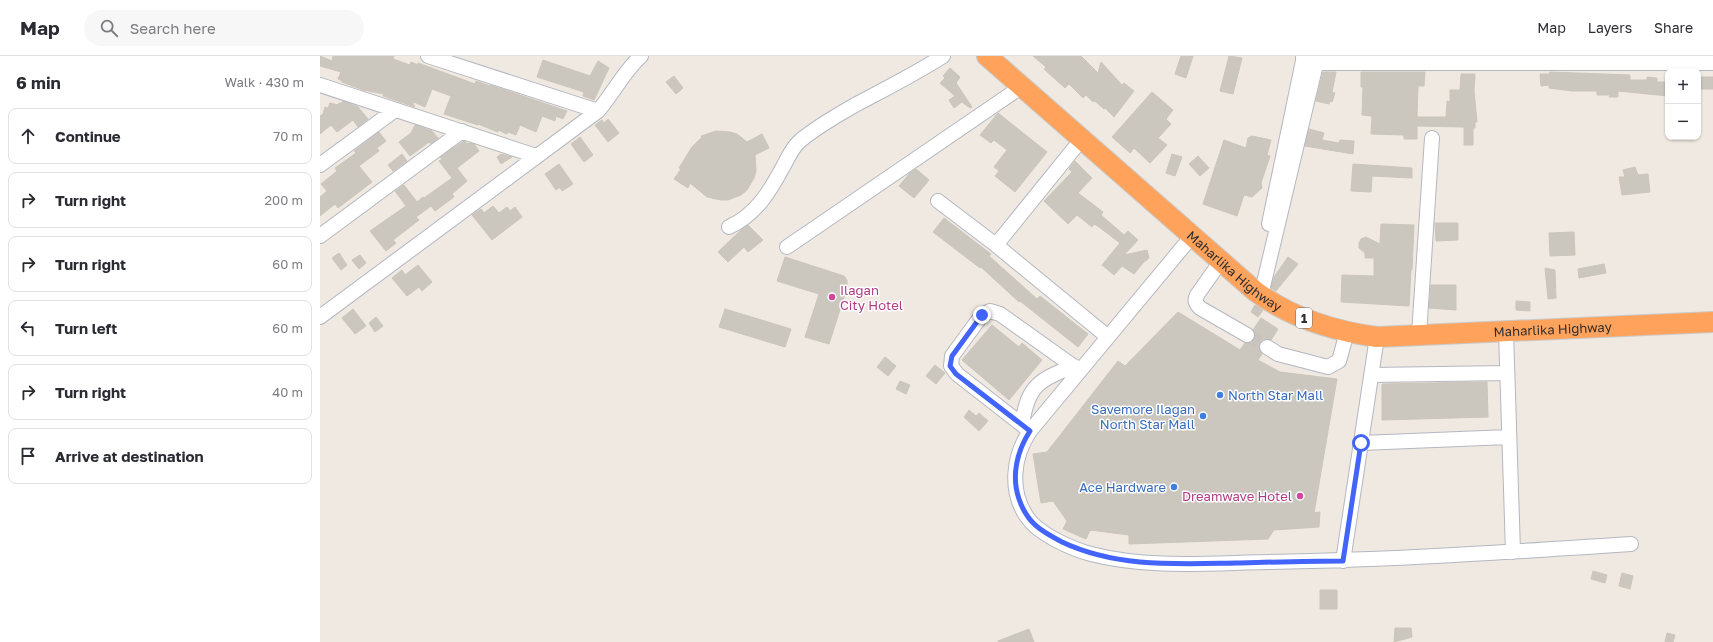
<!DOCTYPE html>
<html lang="en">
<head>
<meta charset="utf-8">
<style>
	:root { --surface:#fff; --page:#f7f7f7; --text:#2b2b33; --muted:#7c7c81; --line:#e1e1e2 }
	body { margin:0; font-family:"Golos Text",sans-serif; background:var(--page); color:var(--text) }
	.controls { position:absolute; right:12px; top:12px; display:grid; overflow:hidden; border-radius:8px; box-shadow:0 1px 3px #0004 }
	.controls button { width:36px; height:36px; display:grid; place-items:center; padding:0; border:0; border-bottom:1px solid var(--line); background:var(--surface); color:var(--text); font:20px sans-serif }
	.stop { position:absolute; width:12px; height:12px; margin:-9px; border:3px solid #4264fb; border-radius:50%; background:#fff }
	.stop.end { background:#4264fb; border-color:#fff; box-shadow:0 1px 4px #0008 }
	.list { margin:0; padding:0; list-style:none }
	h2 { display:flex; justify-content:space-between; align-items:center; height:52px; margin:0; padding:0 16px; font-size:17px }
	h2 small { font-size:13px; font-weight:400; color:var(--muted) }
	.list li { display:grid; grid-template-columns:26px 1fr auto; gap:12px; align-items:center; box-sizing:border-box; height:56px; margin:0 8px 8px; padding:0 8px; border:1px solid var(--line); border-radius:8px }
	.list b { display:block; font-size:15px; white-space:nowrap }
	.list em { font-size:13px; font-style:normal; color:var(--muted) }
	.icon { flex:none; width:22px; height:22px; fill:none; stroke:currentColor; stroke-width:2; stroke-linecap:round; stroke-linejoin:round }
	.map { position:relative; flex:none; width:1393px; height:586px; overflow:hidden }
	header { display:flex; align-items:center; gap:24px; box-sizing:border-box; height:56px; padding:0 20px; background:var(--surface); border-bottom:1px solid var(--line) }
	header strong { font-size:19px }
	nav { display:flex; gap:22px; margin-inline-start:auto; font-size:14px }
	.search { width:280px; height:36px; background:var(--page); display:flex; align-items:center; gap:10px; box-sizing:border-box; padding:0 14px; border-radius:22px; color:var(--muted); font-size:15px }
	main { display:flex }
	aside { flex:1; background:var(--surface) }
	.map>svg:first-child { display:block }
	.building { fill:#cbc7bf; stroke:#cbc5ba }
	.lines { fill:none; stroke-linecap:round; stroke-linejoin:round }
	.minor-tunnel { stroke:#c8c4bd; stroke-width:14; stroke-dasharray:14 7; stroke-linecap:butt }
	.minor-casing { stroke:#b4b7c1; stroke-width:16 }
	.highway-casing { stroke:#c9c9c9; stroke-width:22 }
	.minor { stroke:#fff; stroke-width:14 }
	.highway { stroke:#ffa35c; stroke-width:20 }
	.route { stroke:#4264fb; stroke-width:5 }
	.hotel-dot { fill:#d1479c; stroke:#fff; stroke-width:1.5 }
	.shop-dot { fill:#3f7fe0; stroke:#fff; stroke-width:1.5 }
	.labels { text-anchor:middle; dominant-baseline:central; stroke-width:3; stroke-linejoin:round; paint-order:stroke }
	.shield { fill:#fff; stroke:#6d6d6d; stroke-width:1 }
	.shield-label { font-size:12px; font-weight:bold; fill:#2e2e2e }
	.street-label { font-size:13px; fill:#2e2e2e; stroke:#fff }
	.hotel-label { font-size:13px; fill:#b23c85; stroke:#fff; text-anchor:start }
	.shop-label { font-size:13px; fill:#366cbe; stroke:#fff; text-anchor:end }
</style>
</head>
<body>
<header>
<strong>Map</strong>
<div class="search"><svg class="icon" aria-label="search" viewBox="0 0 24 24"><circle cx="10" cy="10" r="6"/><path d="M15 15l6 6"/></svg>Search here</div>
<nav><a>Map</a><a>Layers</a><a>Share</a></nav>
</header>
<main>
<aside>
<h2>6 min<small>Walk · 430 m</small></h2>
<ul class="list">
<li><svg class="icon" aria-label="ahead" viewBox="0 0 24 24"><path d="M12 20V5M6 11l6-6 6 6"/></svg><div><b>Continue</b></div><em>70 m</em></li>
<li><svg class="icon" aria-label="right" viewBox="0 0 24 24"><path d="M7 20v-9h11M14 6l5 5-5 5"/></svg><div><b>Turn right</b></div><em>200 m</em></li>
<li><svg class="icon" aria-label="right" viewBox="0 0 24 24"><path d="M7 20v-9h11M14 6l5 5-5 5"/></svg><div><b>Turn right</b></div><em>60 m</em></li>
<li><svg class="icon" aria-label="left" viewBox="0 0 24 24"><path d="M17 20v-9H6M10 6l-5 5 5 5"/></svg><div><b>Turn left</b></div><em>60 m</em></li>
<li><svg class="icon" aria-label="right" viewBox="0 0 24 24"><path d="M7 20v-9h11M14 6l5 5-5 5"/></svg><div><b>Turn right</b></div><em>40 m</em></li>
<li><svg class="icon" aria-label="arrive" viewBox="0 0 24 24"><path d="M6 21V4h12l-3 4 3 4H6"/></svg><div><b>Arrive at destination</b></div></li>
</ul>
</aside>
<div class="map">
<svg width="1393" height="586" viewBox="0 0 1393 586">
	<rect width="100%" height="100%" fill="#efe9e1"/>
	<path class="building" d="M0 0 12 5 13 0H74L73 3 90 9 91 6 98 9V7L155 28 156 25 170 30V29L247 55 243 63 236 60 235 65 222 60 216 76 200 69 196 79 188 76 187 78 178 74V76L158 68V69L124 58 131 40 112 33 105 51 94 46 93 48 95 51 63 40 64 38 43 34 22 26V25L18 23 21 16 0 10Z
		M713 0H761L778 17 781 6 802 29 804 27 814 35 794 61 785 52 784 53 775 45 773 46 766 39 763 42 749 28 745 32 724 13 726 11Z
		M861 0H873L866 22 855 18Z
		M909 0 922 2 913 38 900 35Z
		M223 4 270 20 278 5 289 12 274 44 263 40 264 36 217 21Z
		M630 12 640 21 636 27 652 51 650 52 642 46 634 52 629 44 635 40 620 27 625 22 623 20Z
		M1003 16H1016L1012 36 1015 37 1012 46 1010 45 1009 48 996 45Z
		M1041 16H1105L1104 30H1098L1097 61H1126L1127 45 1130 46V34H1140L1141 18H1155L1154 35 1157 66H1155V72H1153V89H1144V71L1097 70V83H1084V79L1051 78 1052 60 1042 59 1043 31H1041Z
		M1230 16 1310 19V24H1327V21L1337 22V26H1348V40L1298 35V41H1289L1290 39H1277V35H1252L1229 32V29L1221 30 1220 18H1229Z
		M354 20 363 32 356 38 346 26Z
		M1380 21H1393V33H1380Z
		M832 36 853 54 846 63 851 68 838 82 847 89 830 107 814 92 810 97 792 81Z
		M23 45 38 51 48 63 38 71 33 64 17 76 11 69 0 78V60L3 58 5 51 8 52 10 47 18 49 19 47H22Z
		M678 57 727 96 695 136 675 120 679 115 674 111 687 94 674 84 671 87 660 79Z
		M288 63 299 77 288 86 275 69 282 64 284 67Z
		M95 69 112 75 118 82 111 88 109 86 90 100 79 86 91 77Z
		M989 73 1004 77 1002 84 1019 87 1020 84 1034 85 1033 98 985 90Z
		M396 75 410 76 417 78 427 86 442 78 449 92 435 99 436 115 434 122 427 134 421 139 408 144H401L387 141 370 127 368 132 354 123 361 113 359 112 372 91 382 81 381 80Z
		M59 76 66 85 57 92 59 95 39 110 52 126 18 152 15 148 0 160V141L7 135 1 128 17 115 15 112 36 97 34 95Z
		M932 80 951 84 947 99 950 100 941 127 942 132 932 141 924 139 917 160 883 148 904 84 926 92 928 82Z
		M260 81 273 99 264 106 251 88Z
		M144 85 148 88 149 87 154 88 159 95 137 112 147 125 132 138 134 141 115 155 111 150 96 161 99 164 73 184 76 187 66 195 50 175 86 150 75 135 84 129 97 146 103 141 104 142 132 122 119 105 122 103 120 101Z
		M82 98 87 105 73 115 68 109Z
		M181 98 192 101 181 108 177 101Z
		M852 98 862 101 855 120 846 117Z
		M878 100 889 112 880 120 869 108Z
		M755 105 772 122 758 137 783 156 781 159 804 179 808 175 818 184 804 199 827 194 829 202 823 207 814 218 802 210 794 219 782 209 800 187 779 171 774 168 772 171 757 159 748 168 724 145 752 116 749 113Z
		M239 108 253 128 242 135 240 131 236 134 225 118Z
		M1033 108 1092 112V122L1052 120 1051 136 1031 135Z
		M1315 111 1318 119 1328 118 1330 136 1302 139 1299 121H1305L1303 114Z
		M596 113 609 124 594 142 579 130 590 117Z
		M173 150 179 157 187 151 190 155 195 151 202 161 172 184 152 159 161 153 164 157Z
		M624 162 671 198 669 200 717 243 720 240 768 278 758 291 700 245 699 246 661 211 660 212 613 176Z
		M1115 167H1138V184L1116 185Z
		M1061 168 1094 169 1092 214 1091 213 1089 250 1021 246 1022 219 1054 220V202H1045V197L1039 192V187L1041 183 1046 181 1060 188Z
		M428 169 443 184 428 196 424 191 408 206 398 196 421 174Z
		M1254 176 1255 199 1230 200 1229 177Z
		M19 197 27 209 21 214 12 202Z
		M40 199 46 207 39 213 32 204Z
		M465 201 524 220 527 224V232L509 288 485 281 499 238 457 225Z
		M968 201 978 208 956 235 951 232 954 221Z
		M1284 208 1286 217 1259 222 1258 213Z
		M98 209 112 226 102 235 99 231 87 240 72 222 82 214 85 219Z
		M1225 212 1235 214 1236 242 1228 243Z
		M1111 229H1136V254L1109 252Z
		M1196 245 1210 246V255L1196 254Z
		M935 249 943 254 938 261 931 256Z
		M33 253 46 270 35 278 22 262Z
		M405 253 471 273 465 291 399 271Z
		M858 256 920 294 925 287 931 286 934 284 935 279 933 274 941 262 958 273 951 284 943 283 940 287 939 291 942 298 938 304 960 316 1017 323 994 457 1000 456 999 471 954 474 948 483 809 488V479L770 474 766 483 743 473 747 465 733 445 721 447 713 398 727 396 798 305 805 310Z
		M56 261 63 270 55 276 49 267Z
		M672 269 699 291 702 287 722 304 689 344 642 304Z
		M565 301 576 310 568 320 557 311Z
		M615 309 625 317 616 328 606 320Z
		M580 325 590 329 586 338 576 333Z
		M1167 326 1168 361 1062 364V328Z
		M649 354 656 360 659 357 668 365 659 375 644 361Z
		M1273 515 1287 519 1285 527 1271 523Z
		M1302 517 1313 520 1310 533 1299 530Z
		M1000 534H1017V553H1000Z
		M1075 572H1091L1092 581 1074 586Z
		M709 573 714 586H678V585Z
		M1347 577 1355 579 1353 586H1345Z"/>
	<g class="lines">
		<path class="minor-tunnel" d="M927 279 947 291"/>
		<g class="minor-casing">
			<path id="minor" d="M108 0 278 55
				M983 2 996 7H1393
				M0 29 216 100
				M0 109 75 54
				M618 145 676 189 788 281
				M949 168 984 0
				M409 171C437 158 450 135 464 109 469 100 473 90 481 84 498 70 516 60 535 49 565 33 595 18 623 0
				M0 180 142 75
				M872 180 710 375C693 400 689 435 707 461 718 478 752 493 771 498 829 513 890 507 948 506 1069 504 1190 496 1311 488
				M676 189 761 84
				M467 191 701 31
				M901 205 877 239C874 245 876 248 880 252L927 279
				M941 239 998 0
				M0 261 278 55C293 38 304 15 321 0
				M1186 276 1193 496
				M1099 279 1112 82
				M947 291 958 298 1008 311 1019 305 1027 276
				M1051 319 1187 317
				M702 368C708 329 719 324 754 310
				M710 375 637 318 631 310 632 300 662 259 670 255 680 258 760 315
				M1041 387 1189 381
				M1023 505 1057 281"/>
		</g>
		<g class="highway-casing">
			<g id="highway">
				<path id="s1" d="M667 0 935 235C971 262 1013 275 1057 281L1393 266"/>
			</g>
		</g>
		<use href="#minor" class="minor"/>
		<use href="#highway" class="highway"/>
	</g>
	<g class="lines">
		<path class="route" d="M662 259 632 300 630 310 636 318 710 375C697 395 691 420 699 443 707 467 721 475 742 486 797 512 858 508 917 507 953 506 988 505 1023 505L1041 387"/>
	</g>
	<g class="hotel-dot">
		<circle cx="512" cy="241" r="4"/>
		<circle cx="980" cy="440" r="4"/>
	</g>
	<g class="shop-dot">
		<circle cx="900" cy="339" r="4"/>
		<circle cx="883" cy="360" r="4"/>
		<circle cx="854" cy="431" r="4"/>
	</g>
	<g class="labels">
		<rect class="shield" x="976" y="252" width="16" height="20" rx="3"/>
		<g class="shield-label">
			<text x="984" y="262">1</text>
		</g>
		<g class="street-label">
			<text stroke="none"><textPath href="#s1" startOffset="328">Maharlika Highway</textPath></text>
			<text stroke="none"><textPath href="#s1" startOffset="664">Maharlika Highway</textPath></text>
		</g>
		<g class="hotel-label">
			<text x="520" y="234">Ilagan<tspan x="520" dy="15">City Hotel</tspan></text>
			<text x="972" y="440" text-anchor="end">Dreamwave Hotel</text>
		</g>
		<g class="shop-label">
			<text x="908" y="339" text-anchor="start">North Star Mall</text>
			<text x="875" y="353">Savemore Ilagan<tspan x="875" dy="15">North Star Mall</tspan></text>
			<text x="846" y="431">Ace Hardware</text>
		</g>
	</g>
</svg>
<div class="controls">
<button>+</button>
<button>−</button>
</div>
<div class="stop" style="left:1041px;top:387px"></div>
<div class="stop end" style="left:662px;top:259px"></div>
</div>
</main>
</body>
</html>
